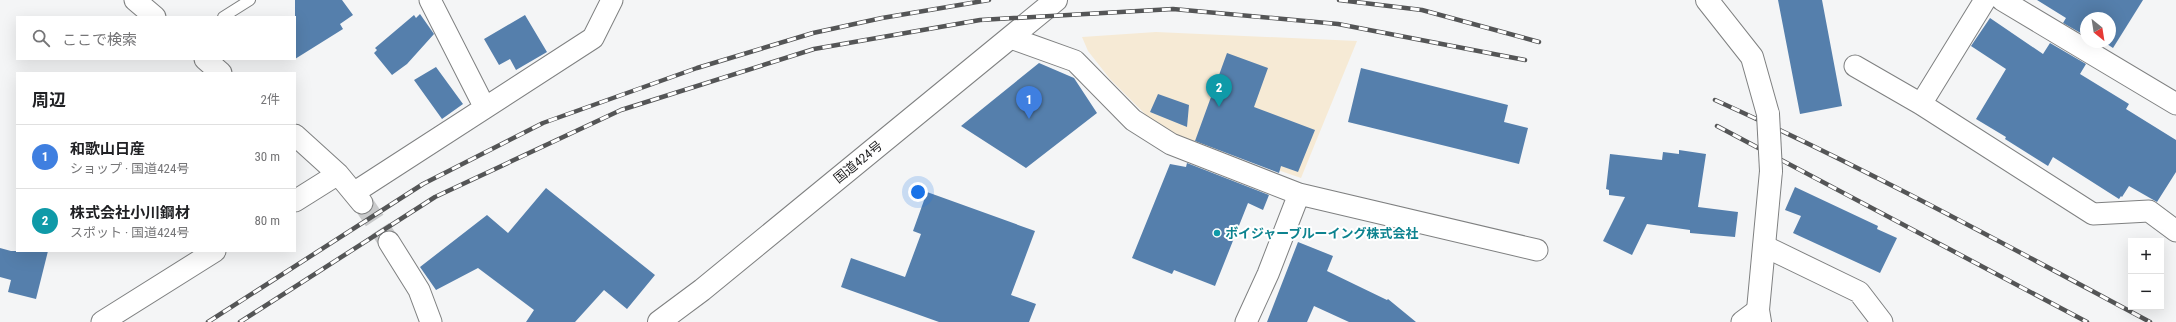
<!DOCTYPE html>
<html lang="ja">
<head>
<meta charset="utf-8">
<style>
	:root { --surface:#fff; --page:#f2f2f2; --text:#202124; --muted:#757577; --line:#e0e0e0; --accent:#1a73e8 }
	body { margin:0; font-family:"Roboto Condensed","Noto Sans JP",sans-serif; background:var(--page); color:var(--text) }
	.controls { position:absolute; right:12px; bottom:12px; display:grid; overflow:hidden; border-radius:0px; box-shadow:0 4px 16px #0002 }
	.controls button { width:36px; height:36px; display:grid; place-items:center; padding:0; border:0; border-bottom:1px solid var(--line); background:var(--surface); color:var(--text); font:20px sans-serif }
	.compass { position:absolute; left:2080px; top:12px; width:36px; height:36px; border-radius:50%; background:var(--surface); box-shadow:0 4px 16px #0002; rotate:150deg }
	.you { position:absolute; left:918px; top:192px; width:14px; height:14px; margin:-10px; border:3px solid #fff; border-radius:50%; background:#1a73e8; box-shadow:0 0 0 6px #1a73e833 }
	.badge { display:grid; place-items:center; width:26px; height:26px; border-radius:50%; background:var(--accent); color:#fff; font-size:13px; font-weight:700 }
	.pin { position:absolute; translate:-50% -33px; filter:drop-shadow(0 1px 2px #0008) }
	.pin::after { content:''; position:absolute; top:21px; width:14px; height:12px; background:inherit; clip-path:polygon(0 0,100% 0,50% 100%) }
	.list { margin:0; padding:0; list-style:none }
	h2 { display:flex; justify-content:space-between; align-items:center; height:52px; margin:0; padding:0 16px; font-size:17px }
	h2 small { font-size:13px; font-weight:400; color:var(--muted) }
	.list li { display:grid; grid-template-columns:26px 1fr auto; gap:12px; align-items:center; box-sizing:border-box; height:64px; padding:0 16px; border-top:1px solid var(--line) }
	.list b { display:block; font-size:15px; white-space:nowrap }
	.list p { margin:0; font-size:13px; white-space:nowrap; color:var(--muted) }
	.list em { font-size:13px; font-style:normal; color:var(--muted) }
	.icon { flex:none; width:22px; height:22px; fill:none; stroke:currentColor; stroke-width:2; stroke-linecap:round; stroke-linejoin:round }
	.map { position:relative; flex:none; width:2176px; height:322px; overflow:hidden }
	.search { position:absolute; background:var(--surface); box-shadow:0 4px 16px #0002; left:16px; top:16px; width:280px; height:44px; display:flex; align-items:center; gap:10px; box-sizing:border-box; padding:0 14px; border-radius:0px; color:var(--muted); font-size:15px }
	.panel { position:absolute; background:var(--surface); box-shadow:0 4px 16px #0002; left:16px; top:72px; width:280px; height:180px; border-radius:0px }
	.map>svg:first-child { display:block }
	.industrial { fill:#f6ead5 }
	.building { fill:#557fac }
	.lines { fill:none; stroke-linecap:round; stroke-linejoin:round }
	.minor-tunnel { stroke:#c9cacb; stroke-width:21; stroke-dasharray:21 10; stroke-linecap:butt }
	.service-casing { stroke:#7f8081; stroke-width:12 }
	.minor-casing { stroke:#7f8081; stroke-width:23 }
	.tertiary-casing { stroke:#7f8081; stroke-width:24 }
	.trunk-casing { stroke:#7f8081; stroke-width:24 }
	.service { stroke:#fff; stroke-width:10 }
	.minor { stroke:#fff; stroke-width:21 }
	.tertiary { stroke:#fff; stroke-width:22 }
	.trunk { stroke:#fff; stroke-width:22 }
	.rail-casing { stroke:#545556; stroke-width:4.5 }
	.rail { stroke:#fff; stroke-width:3; stroke-dasharray:9; stroke-linecap:butt }
	.tertiary-bridge-casing { stroke:#7f8081; stroke-width:24; stroke-linecap:butt }
	.tertiary-bridge { stroke:#fff; stroke-width:22 }
	.culture-dot { fill:#0f9aa8; stroke:#fff; stroke-width:1.5 }
	.labels { text-anchor:middle; dominant-baseline:central; stroke-width:4; stroke-linejoin:round; paint-order:stroke }
	.street-label { font-size:13px; fill:#1f1f20; stroke:#fff }
	.culture-label { font-size:13px; font-weight:bold; fill:#0d838f; stroke:#fff; text-anchor:start }
</style>
</head>
<body>
<div class="map">
<svg width="2176" height="322" viewBox="0 0 2176 322">
	<rect width="100%" height="100%" fill="#f4f5f6"/>
	<path class="industrial" d="M1156 32 1357 41 1301 178 1177 135 1165 129 1149 118 1110 79 1088 51 1082 37Z"/>
	<path class="building" d="M295 0H342L353 15 340 24 343 29 295 59Z
		M1778 0H1822L1842 106 1800 114Z
		M2037 0H2143L2113 48 2104 42H2110V18H2086V36L2063 23 2066 18Z
		M420 14 434 34 407 64 392 75 374 53 377 50 375 48 414 15 416 18Z
		M525 15 547 52 516 70 510 59 499 65 484 39Z
		M1990 18 2043 54 2050 43 2086 64 2080 74 2129 104 2126 109 2176 140V172L2157 202 2129 186 2122 197 2121 196 2119 199 2053 157 2048 166 2005 139 2006 137 1976 119 2006 69 1971 46Z
		M1227 53 1268 68 1254 107 1315 130 1298 172 1281 166 1279 173 1195 141Z
		M1039 63 1074 78 1097 113 1026 168 961 126Z
		M436 67 463 104 442 119 414 80Z
		M1361 68 1508 105 1504 122 1528 128 1519 164 1348 122Z
		M1158 94 1189 105 1187 127 1150 112Z
		M1679 150 1706 154 1698 207 1738 212 1735 237 1690 233V230L1647 224 1632 255 1603 241 1625 197 1609 195V190L1606 189 1610 154 1662 160 1663 152 1679 154Z
		M1187 163 1269 195 1263 210 1248 203 1215 286 1174 270 1172 274 1132 258 1170 164 1186 167Z
		M1795 187 1878 226 1877 229 1897 238 1880 273 1793 233 1801 216 1785 210Z
		M546 188 655 275 627 309 604 290 575 322H526L534 310 478 268 436 290 420 267 487 215 508 233Z
		M927 192 1035 231 1011 295 1036 304 1029 322H939L841 287 851 258 905 277 921 234 913 231Z
		M1298 242 1333 256 1327 271 1387 300 1388 299 1416 322H1349L1314 306 1307 322H1267Z
		M0 248 11 251H48L36 299 8 292 11 280 0 277Z"/>
	<g class="lines">
		<path class="minor-tunnel" d="M363 203 389 242"/>
		<g class="service-casing">
			<path id="service" d="M223 17 250 0"/>
		</g>
		<g class="minor-casing">
			<path id="minor" d="M135 0 155 17
				M430 0 485 108
				M2002 0 2176 104
				M1011 38 1075 61 1133 120 1171 144 1299 194 1268 274 1246 322
				M205 59 221 73
				M1855 66 1921 104 2093 214 2149 211 2176 231
				M1921 104 1985 0
				M295 135 338 174 362 203
				M355 192 593 38 612 0
				M1299 194 1537 250
				M295 201 338 174
				M389 242 419 290 431 322
				M1764 246 1859 292 1882 322
				M102 322 215 251
				M1742 322 1758 310"/>
		</g>
		<g class="tertiary-casing">
			<path id="tertiary" d="M1707 0 1752 57 1768 114
				M1760 322 1758 310 1771 171"/>
		</g>
		<g class="trunk-casing">
			<path id="trunk" d="M659 322 702 290 1056 0"/>
		</g>
		<use href="#service" class="service"/>
		<use href="#minor" class="minor"/>
		<use href="#tertiary" class="tertiary"/>
		<use href="#trunk" class="trunk"/>
		<g class="rail-casing">
			<path id="rail" d="M1339 0 1422 10 1539 42
				M1715 100C1864 167 2006 245 2150 322
				M1717 126 2087 322
				M208 322 423 184 543 123 697 68 813 33 882 18 989 0
				M240 322 435 197 621 110 814 49 980 20 1173 9 1338 24 1525 60"/>
		</g>
		<use href="#rail" class="rail"/>
		<g class="tertiary-bridge-casing">
			<path id="tertiary-bridge" d="M1768 114 1771 171"/>
		</g>
		<use href="#tertiary-bridge" class="tertiary-bridge"/>
	</g>
	<circle class="culture-dot" cx="1217" cy="233" r="4"/>
	<g class="labels">
		<g class="street-label">
			<text transform="translate(858 162) rotate(-39)">国道424号</text>
		</g>
		<g class="culture-label">
			<text x="1225" y="233">ボイジャーブルーイング株式会社</text>
		</g>
	</g>
</svg>
<div class="controls">
<button>+</button>
<button>−</button>
</div>
<svg class="compass" viewBox="-18 -18 36 36"><path d="M0-13l5 13h-10z" fill="#e53935"/><path d="M0 13l5-13h-10z" fill="#757577"/></svg>
<div class="you"></div>
<div class="pin badge" style="left:1029px;top:119px;background:#3f7fe0">1</div>
<div class="pin badge" style="left:1219px;top:107px;background:#0f9aa8">2</div>
<div class="search"><svg class="icon" aria-label="search" viewBox="0 0 24 24"><circle cx="10" cy="10" r="6"/><path d="M15 15l6 6"/></svg>ここで検索</div>
<section class="panel">
<h2>周辺<small>2件</small></h2>
<ul class="list">
<li><span class="badge" style="background:#3f7fe0">1</span><div><b>和歌山日産</b><p>ショップ · 国道424号</p></div><em>30 m</em></li>
<li><span class="badge" style="background:#0f9aa8">2</span><div><b>株式会社小川鋼材</b><p>スポット · 国道424号</p></div><em>80 m</em></li>
</ul>
</section>
</div>
</body>
</html>
